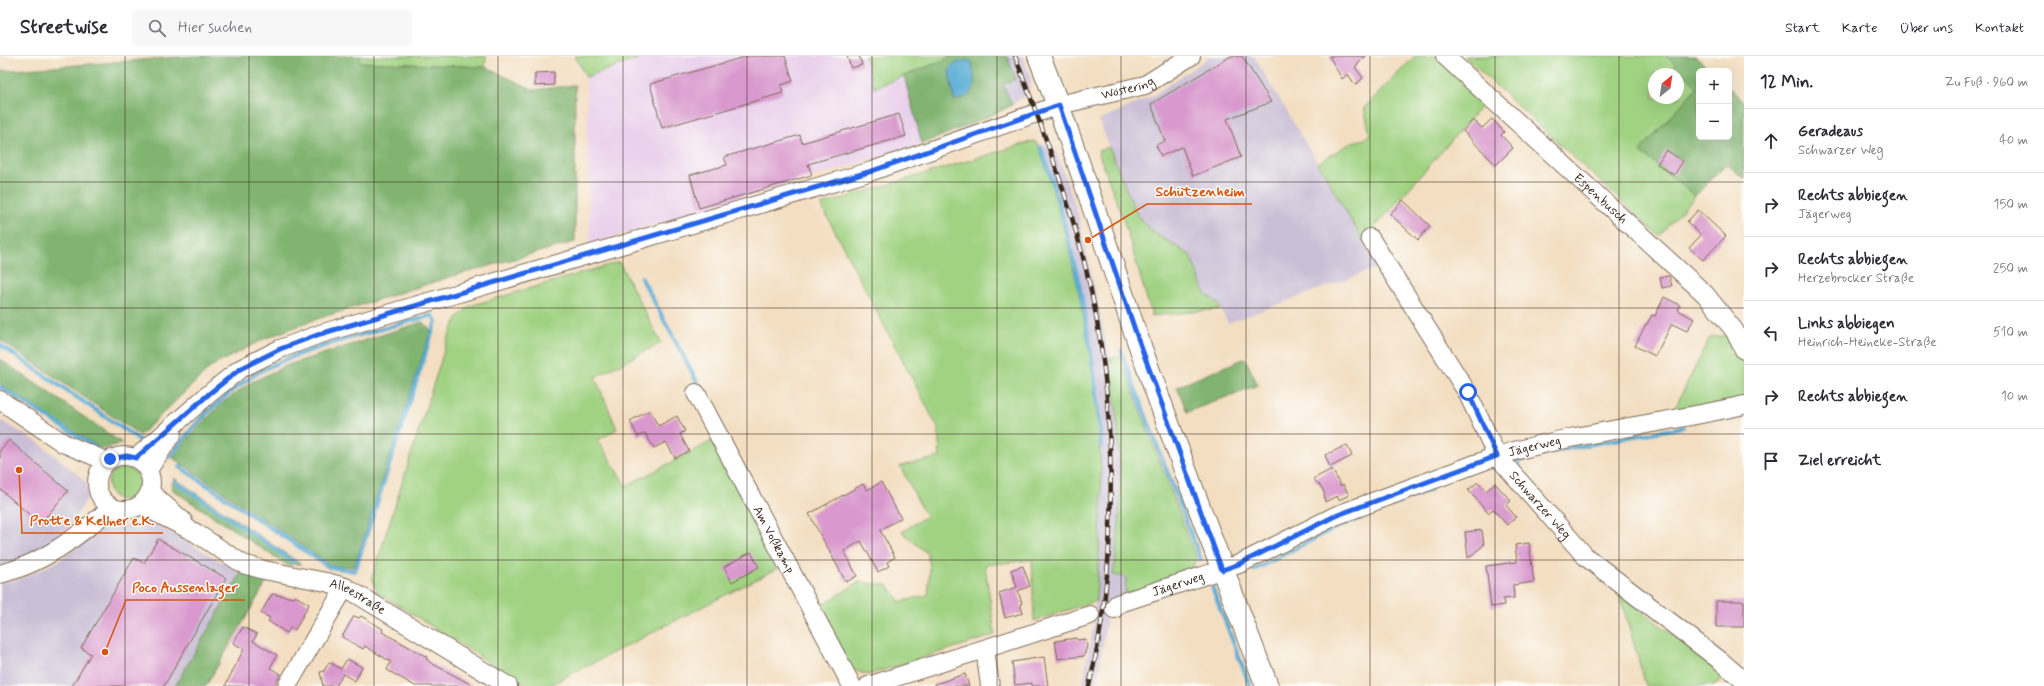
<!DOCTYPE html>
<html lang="de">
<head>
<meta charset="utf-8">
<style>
	:root { --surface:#fff; --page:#f7f7f7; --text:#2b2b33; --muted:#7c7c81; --line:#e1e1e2 }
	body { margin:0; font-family:Mynerve,sans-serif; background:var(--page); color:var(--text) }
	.controls { position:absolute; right:12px; top:12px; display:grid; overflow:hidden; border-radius:6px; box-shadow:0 4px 16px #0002 }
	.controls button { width:36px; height:36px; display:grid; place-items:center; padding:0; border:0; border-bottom:1px solid var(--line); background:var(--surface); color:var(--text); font:20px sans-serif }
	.compass { position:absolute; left:1648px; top:12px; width:36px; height:36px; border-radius:50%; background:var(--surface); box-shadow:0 4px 16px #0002; rotate:30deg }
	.stop { position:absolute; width:12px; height:12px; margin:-9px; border:3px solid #2563eb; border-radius:50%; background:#fff }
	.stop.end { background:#2563eb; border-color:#fff; box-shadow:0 1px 4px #0008 }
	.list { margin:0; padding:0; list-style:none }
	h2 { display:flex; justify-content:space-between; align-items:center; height:52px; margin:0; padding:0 16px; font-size:17px }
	h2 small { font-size:13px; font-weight:400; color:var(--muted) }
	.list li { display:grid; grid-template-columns:26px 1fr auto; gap:12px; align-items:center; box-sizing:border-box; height:64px; padding:0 16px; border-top:1px solid var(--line) }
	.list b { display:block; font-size:15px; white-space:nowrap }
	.list p { margin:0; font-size:13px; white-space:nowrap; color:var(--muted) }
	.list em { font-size:13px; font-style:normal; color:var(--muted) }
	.icon { flex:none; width:22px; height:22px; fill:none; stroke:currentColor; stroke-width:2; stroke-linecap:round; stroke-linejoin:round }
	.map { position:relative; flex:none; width:1744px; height:630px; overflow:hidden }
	header { display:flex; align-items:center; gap:24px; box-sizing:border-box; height:56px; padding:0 20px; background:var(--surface); border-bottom:1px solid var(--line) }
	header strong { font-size:19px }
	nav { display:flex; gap:22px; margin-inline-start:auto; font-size:14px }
	.search { width:280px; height:36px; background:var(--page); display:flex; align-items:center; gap:10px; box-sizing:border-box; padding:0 14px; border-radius:6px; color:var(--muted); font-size:15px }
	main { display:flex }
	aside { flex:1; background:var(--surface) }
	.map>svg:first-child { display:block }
	.built { fill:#ead1ec }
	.industrial { fill:#cabfd6 }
	.green { fill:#a0d282; stroke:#6e7e50; fill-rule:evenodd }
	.forest { fill:#80b470; stroke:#5e6f47 }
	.water { fill:#59acd5; stroke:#4a6b7a }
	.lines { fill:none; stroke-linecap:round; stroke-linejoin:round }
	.stream { stroke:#59acd5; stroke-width:4 }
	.building { fill:#d999ce }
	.minor-casing { stroke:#7b6957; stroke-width:20 }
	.major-casing { stroke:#7b6957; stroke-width:24 }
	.minor { stroke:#fff; stroke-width:18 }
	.major { stroke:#fff; stroke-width:22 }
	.rail-casing { stroke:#3b2a1e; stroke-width:4.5 }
	.rail { stroke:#fdfcf7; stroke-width:3; stroke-dasharray:9; stroke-linecap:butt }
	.route { stroke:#2563eb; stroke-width:5 }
	.grid { fill:none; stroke:#3b2a1e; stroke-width:1; stroke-opacity:0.55 }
	.labels { text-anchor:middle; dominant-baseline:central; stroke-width:3; stroke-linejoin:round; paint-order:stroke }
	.street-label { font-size:13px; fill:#3b2a1e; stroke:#fdfcf7 }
	.leader { fill:none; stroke:#d7540e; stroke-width:1.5 }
	.callout-dot { fill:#d7540e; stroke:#fdfcf7; stroke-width:1.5 }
	.callout-label { font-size:14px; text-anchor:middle; font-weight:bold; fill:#d7540e; stroke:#fdfcf7; stroke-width:3; stroke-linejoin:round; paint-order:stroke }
</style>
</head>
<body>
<header>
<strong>Streetwise</strong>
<div class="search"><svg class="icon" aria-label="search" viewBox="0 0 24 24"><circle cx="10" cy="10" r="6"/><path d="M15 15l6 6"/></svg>Hier suchen</div>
<nav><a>Start</a><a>Karte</a><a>Über uns</a><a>Kontakt</a></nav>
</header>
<main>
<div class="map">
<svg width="1744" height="630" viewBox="0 0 1744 630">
	<rect width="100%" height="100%" fill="#fdfcf7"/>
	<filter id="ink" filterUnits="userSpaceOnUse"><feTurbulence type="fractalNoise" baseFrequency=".025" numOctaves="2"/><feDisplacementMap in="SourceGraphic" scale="8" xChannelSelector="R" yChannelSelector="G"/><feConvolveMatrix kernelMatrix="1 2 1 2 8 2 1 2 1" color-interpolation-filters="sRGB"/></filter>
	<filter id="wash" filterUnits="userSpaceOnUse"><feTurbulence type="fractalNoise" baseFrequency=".012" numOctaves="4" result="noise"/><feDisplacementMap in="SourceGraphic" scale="16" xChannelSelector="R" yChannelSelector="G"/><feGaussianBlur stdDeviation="0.9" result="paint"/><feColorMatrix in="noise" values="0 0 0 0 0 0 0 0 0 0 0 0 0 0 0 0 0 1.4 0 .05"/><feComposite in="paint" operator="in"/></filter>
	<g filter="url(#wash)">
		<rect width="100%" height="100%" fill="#f3dec1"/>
		<path class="built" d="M646 0H865L874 32 904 20 922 88 590 188 586 21Z"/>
		<path class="industrial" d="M1007 0H1023L1030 19 1031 28 1027 38 1012 49 1003 28 1016 23Z
			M1211 0H1254L1379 211 1228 267 1217 246 1206 239 1190 199 1151 175 1136 157 1099 64 1151 41Z
			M1038 88H1043L1056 95 1078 158 1110 303 1115 341 1120 417 1118 491 1113 519 1126 521 1125 539 1110 546 1096 630H1082L1094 566 1099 489 1101 416 1095 329 1085 266 1070 192 1052 129Z
			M0 364 39 387 82 422 87 429 88 440 70 471 51 489 18 506 0 510Z
			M153 466 241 517 175 630H0V526L22 522 57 506 103 472Z"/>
		<path class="green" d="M360 0H486L485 11 359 6Z
			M575 0H646L586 21Z
			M865 0H954L874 32Z
			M1415 0H1437L1486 45 1363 185 1318 107 1352 86 1365 83 1370 78 1364 52Z
			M1464 0H1666L1697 31 1640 95 1695 140 1659 180ZM1654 18H1678V42H1654Z
			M1034 85 1038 88C1074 194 1096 303 1101 415 1103 458 1098 502 1096 545L1034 565 1032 504 985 509 995 579 867 619 852 613 819 551 859 526 888 529 900 546 928 539 930 510 927 497 902 476 926 460 900 410 940 401 938 372 821 149Z
			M1109 91 1136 157 1151 175 1190 199 1206 239 1217 246 1221 253 1152 260 1125 169 1098 95Z
			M619 206 661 287 595 321 617 373 598 384 626 430 712 385 780 511 548 630H527L377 536 372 522 447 285 457 262 470 250Z
			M1731 279 1744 307V342L1673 356 1710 281Z
			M1120 300 1197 504 1189 516 1125 539 1126 521 1113 519C1125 448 1120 374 1110 303Z
			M108 428a16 16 0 1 1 32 0a16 16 0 1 1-32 0Z
			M1619 537 1726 621 1712 630H1646Z"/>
		<path class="forest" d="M193 0H360V6L485 11 534 34 575 29V186L456 219 314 264 264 283 212 310 140 379 0 284V15Z
			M954 0H1007L1016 23 1003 28 1012 49 992 59 922 88 904 20Z
			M1666 0H1695L1711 15H1699V81H1729V31L1744 46V123L1727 108 1695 140 1640 95 1697 31Z
			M422 266 431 274 354 511 332 510 173 402 189 381 221 348 250 327 285 310Z
			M1245 302 1258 329 1187 356 1177 331Z
			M0 303 122 387 102 393 40 355 0 328Z
			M174 422 301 508 287 509 171 433Z
			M241 517 267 525 206 630H175Z"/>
		<path class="water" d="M969 4 972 6C975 25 979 42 954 44L949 15C953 5 960 6 969 4Z"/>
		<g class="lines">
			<path class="stream" d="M1041 92C1075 188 1094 288 1101 390
				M641 221 701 333
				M0 289 141 385
				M1121 295 1201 504
				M0 331 96 392
				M1534 399 1683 371
				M170 401C198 361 238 323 284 304 332 285 383 273 432 259L436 265 355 515 329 511 180 411
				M1521 416 1519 412V406L1526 401
				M176 426 294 506
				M1254 514 1333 473 1430 434
				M1212 531 1250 630"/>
		</g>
		<g id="blocks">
			<path class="building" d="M748 0H785L793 25 781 29 783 37 662 72 650 28Z
				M847 0H859L862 9 851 12Z
				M1231 0H1242L1271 46 1227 63 1241 101 1193 120 1182 91 1161 100 1156 89 1165 85 1151 48Z
				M1329 0H1366L1355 11 1363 22 1355 29 1348 18 1342 23Z
				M554 16V29L535 30V17Z
				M899 58 906 80 808 108 812 119 699 152 690 119 727 109 724 101 800 79 802 87Z
				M1492 63 1504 76 1501 79 1513 92 1496 109 1463 75 1473 64 1482 72Z
				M1666 94 1683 105 1674 119 1657 108Z
				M1403 144 1430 170 1418 184 1390 158Z
				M1698 154 1726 180 1703 204 1689 192 1701 179 1687 166Z
				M1669 220 1672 230 1662 232 1660 221Z
				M1664 241 1680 249 1678 254 1694 263 1687 275 1672 268 1655 300 1635 290 1646 268H1647L1652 259 1655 260Z
				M650 354 658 370 677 360 685 375 680 378 689 395 675 402 666 386 654 392 645 377 638 381 630 365Z
				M9 384 68 435 40 468 0 433V394Z
				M1347 389 1352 400 1330 411 1325 399Z
				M1332 413 1341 430 1343 428 1349 439 1339 444 1337 440 1325 446 1324 436 1320 429 1313 423Z
				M881 426 901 462 880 474 895 501 887 506 889 510 878 516 861 485 844 495 857 520 846 526 809 458 863 428 867 434Z
				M1478 426 1486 435 1495 427 1511 445 1506 449 1516 461 1507 469 1493 453 1488 457 1468 434Z
				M1482 474 1484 489 1468 502 1465 476Z
				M158 483 226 522 164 630H72L91 598 81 592 134 502 144 507Z
				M1529 487 1534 526 1513 529 1514 542 1503 543 1504 549 1491 551 1486 510 1517 506 1515 489Z
				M751 496 759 511 732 526 724 511Z
				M1023 510 1030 530 1018 535 1022 547 1020 548 1023 557 1005 562 999 537 1017 531 1011 514Z
				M272 538 294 542 295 540 309 548 295 574 291 571 287 577 268 565 270 562 261 557Z
				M1716 545H1744V571H1716Z
				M354 560 359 562 361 560 383 573 382 576 427 601 426 603 431 607 474 630H415L387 614 391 606 365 590 363 593 342 581Z
				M243 571 257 578 253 585 277 599 270 612 281 618 274 630H225L244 593 233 587Z
				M1076 582 1077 584 1086 583 1087 590 1084 600 1058 603 1055 585Z
				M1044 601 1048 630H1032V627L1015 629 1012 606Z
				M347 603 362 611 355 625 343 618 336 630H323L320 616 324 615 329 606 341 613Z
				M965 618 969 630H935V628Z"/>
		</g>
	</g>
	<g filter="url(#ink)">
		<use href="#blocks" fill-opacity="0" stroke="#7b6957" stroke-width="1"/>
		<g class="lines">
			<g class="minor-casing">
				<g id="minor">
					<path id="s1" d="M1445 0 1705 238 1734 274 1744 294"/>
					<path id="s2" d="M1370 182 1467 336 1497 400 1586 501 1722 606 1744 625"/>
					<path id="s3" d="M696 337 852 630"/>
					<path d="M0 344 63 387 106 405"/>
					<circle cx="124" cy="427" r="27"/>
					<path id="s4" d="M136 402 210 337 240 313 280 293 320 278 872 115 1059 49 1145 29 1191 0"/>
					<path d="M148 414 172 378"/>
					<path d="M150 436 183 465"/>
					<path id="s5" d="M141 449 196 477 243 508 264 514 326 526 345 531 508 630"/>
					<path d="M0 518C43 508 78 480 111 452"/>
					<path id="s6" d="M1114 553 1117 548 1239 508 1335 460 1497 400C1578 376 1662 368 1744 349"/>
					<path d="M985 593 990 630"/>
					<path d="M287 630 345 531"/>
					<path d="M868 630 1090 559"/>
				</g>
			</g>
			<g class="major-casing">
				<path id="major" d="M1039 0C1075 90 1103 182 1134 273 1176 393 1222 512 1267 630"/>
			</g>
			<use href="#minor" class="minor"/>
			<use href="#major" class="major"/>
			<g class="rail-casing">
				<path id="rail" d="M1015 0C1041 69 1067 137 1085 209 1117 334 1120 504 1089 630"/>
			</g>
			<use href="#rail" class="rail"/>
		</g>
	</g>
	<g class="lines" filter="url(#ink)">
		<path class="route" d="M110 403 127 400 136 402 210 337 240 313 280 293 320 278 872 115 1059 49 1135 274 1222 514 1239 508 1335 460 1497 400 1468 336"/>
	</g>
	<path class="grid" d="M125 0V630M249 0V630M374 0V630M498 0V630M623 0V630M747 0V630M872 0V630M997 0V630M1121 0V630M1246 0V630M1370 0V630M1495 0V630M1619 0V630M0 126H1744M0 252H1744M0 378H1744M0 504H1744"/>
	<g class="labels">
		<g class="street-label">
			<text stroke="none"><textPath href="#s4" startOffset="1069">Wöstering</textPath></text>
			<text stroke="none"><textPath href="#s1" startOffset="211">Espenbusch</textPath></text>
			<text stroke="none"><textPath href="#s6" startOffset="453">Jägerweg</textPath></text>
			<text stroke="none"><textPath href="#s2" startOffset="318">Schwarzer Weg</textPath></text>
			<text stroke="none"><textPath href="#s3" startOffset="166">Am Voßkamp</textPath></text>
			<text stroke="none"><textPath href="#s6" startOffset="70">Jägerweg</textPath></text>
			<text stroke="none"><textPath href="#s5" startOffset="238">Alleestraße</textPath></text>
		</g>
	</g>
	<path class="leader" d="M1088 184L1147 148H1252M19 414L22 477H163M105 596L126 544H245"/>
	<g class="callout-dot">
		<circle cx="1088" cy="184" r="4"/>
		<circle cx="19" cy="414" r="4"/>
		<circle cx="105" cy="596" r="4"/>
	</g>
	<g class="callout-label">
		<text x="1200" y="140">Schützenheim</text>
		<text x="92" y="469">Protte &amp; Kellner e.K.</text>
		<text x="185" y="536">Poco Aussenlager</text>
	</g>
</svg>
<div class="controls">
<button>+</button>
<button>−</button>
</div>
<svg class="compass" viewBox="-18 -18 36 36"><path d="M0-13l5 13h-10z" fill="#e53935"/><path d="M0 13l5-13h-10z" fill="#7c7c81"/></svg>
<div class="stop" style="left:1468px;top:336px"></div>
<div class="stop end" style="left:110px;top:403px"></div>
</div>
<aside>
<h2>12 Min.<small>Zu Fuß · 960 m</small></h2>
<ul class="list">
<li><svg class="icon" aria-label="ahead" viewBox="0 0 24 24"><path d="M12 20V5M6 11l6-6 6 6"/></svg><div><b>Geradeaus</b><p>Schwarzer Weg</p></div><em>40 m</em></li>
<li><svg class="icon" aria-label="right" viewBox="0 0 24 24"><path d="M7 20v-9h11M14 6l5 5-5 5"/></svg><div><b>Rechts abbiegen</b><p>Jägerweg</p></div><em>150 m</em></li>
<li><svg class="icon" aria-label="right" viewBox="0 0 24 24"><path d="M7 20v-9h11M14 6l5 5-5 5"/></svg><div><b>Rechts abbiegen</b><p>Herzebrocker Straße</p></div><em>250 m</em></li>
<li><svg class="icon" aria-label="left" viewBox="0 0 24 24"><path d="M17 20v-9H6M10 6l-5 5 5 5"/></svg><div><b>Links abbiegen</b><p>Heinrich-Heineke-Straße</p></div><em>510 m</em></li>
<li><svg class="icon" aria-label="right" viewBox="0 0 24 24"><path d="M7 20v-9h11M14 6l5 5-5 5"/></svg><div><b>Rechts abbiegen</b></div><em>10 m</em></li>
<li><svg class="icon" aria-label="arrive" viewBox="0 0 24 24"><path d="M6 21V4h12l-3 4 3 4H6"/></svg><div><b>Ziel erreicht</b></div></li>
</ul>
</aside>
</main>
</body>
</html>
